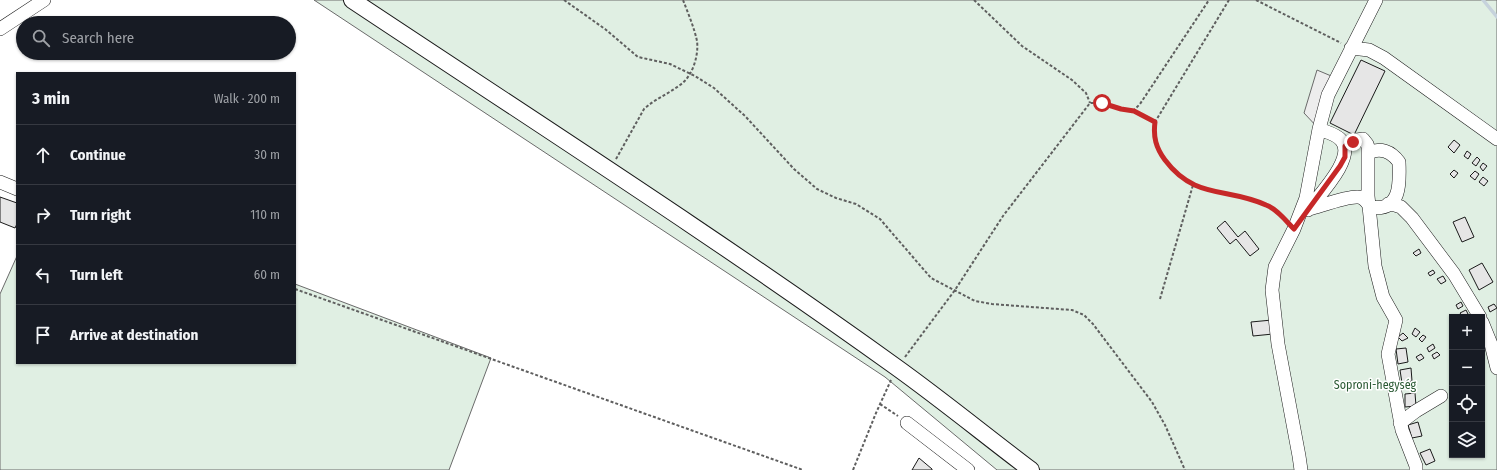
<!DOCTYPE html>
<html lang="en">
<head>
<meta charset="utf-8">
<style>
	:root { --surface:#171b24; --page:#242831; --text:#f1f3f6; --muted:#9ea1a6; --line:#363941 }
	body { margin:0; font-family:"Fira Sans Condensed",sans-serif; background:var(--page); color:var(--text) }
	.controls { position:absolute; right:12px; bottom:12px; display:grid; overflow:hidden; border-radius:0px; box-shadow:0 1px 3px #0004 }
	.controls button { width:36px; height:36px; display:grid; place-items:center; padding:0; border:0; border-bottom:1px solid var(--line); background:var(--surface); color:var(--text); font:20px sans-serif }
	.stop { position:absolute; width:12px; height:12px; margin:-9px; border:3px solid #c62828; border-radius:50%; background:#fff }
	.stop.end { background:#c62828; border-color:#fff; box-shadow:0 1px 4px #0008 }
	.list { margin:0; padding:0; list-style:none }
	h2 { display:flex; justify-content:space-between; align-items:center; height:52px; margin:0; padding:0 16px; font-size:17px }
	h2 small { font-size:13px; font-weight:400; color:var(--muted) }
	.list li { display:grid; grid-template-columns:26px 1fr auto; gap:12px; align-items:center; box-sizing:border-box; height:60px; padding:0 16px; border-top:1px solid var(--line) }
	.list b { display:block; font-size:15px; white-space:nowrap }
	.list em { font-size:13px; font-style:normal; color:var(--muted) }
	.icon { flex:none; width:22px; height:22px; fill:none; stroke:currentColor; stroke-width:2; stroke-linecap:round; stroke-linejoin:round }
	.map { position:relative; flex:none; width:1497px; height:470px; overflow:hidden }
	.search { position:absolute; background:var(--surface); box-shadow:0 1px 3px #0004; left:16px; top:16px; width:280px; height:44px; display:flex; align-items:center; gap:10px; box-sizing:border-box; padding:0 14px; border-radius:22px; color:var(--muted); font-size:15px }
	.panel { position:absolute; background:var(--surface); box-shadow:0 1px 3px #0004; left:16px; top:72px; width:280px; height:292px; border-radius:0px }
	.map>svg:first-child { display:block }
	.green { fill:#e0efe3; stroke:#6a6a6a; fill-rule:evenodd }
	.parking { fill:#ededed; stroke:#6a6a6a }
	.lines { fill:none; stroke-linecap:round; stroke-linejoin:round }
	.stream { stroke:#c6d2dc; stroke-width:3.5 }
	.building { fill:#e6e6e6; stroke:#1a1a1a }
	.minor-casing { stroke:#1a1a1a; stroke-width:14 }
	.major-casing { stroke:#1a1a1a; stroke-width:18 }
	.path { stroke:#5f5f5f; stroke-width:2; stroke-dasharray:3 2; stroke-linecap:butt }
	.minor { stroke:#fff; stroke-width:13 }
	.major { stroke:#fff; stroke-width:16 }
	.route { stroke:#c62828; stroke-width:5 }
	.labels { text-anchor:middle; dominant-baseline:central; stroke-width:3; stroke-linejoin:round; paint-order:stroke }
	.park-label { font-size:12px; fill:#2b5a34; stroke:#fff }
</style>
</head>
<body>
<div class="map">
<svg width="1497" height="470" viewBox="0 0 1497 470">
	<rect width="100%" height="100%" fill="#fff"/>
	<path class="green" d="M314 0H1497V470H997L885 377ZM1452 317H1482V455H1452Z
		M17 256V363H295V284L491 358 449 470H0V294Z"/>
	<path class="parking" d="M1317 70 1336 78 1319 129 1304 113Z"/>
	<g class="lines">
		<path class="stream" d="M1483 0 1497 17"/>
	</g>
	<path class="building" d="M1361 60 1385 71 1354 135 1330 123Z
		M1454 140 1460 145 1454 153 1448 147Z
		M1467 151 1471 154 1468 159 1464 156Z
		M1477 157 1480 160 1476 166 1472 163Z
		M1483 163 1487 166 1483 171 1480 167Z
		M1454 170 1458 173 1454 178 1450 174Z
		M1475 171 1479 174 1475 180 1470 176Z
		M1483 177 1488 181 1484 186 1479 182Z
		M0 197 17 203V224L15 228 0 222Z
		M1465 217 1474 237 1462 242 1453 222Z
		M1225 221 1238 237 1245 231 1259 249 1250 256 1236 239 1230 244 1217 228Z
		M1419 249 1421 253 1416 256 1413 253Z
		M1482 263 1493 282 1479 290 1469 270Z
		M1433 270 1435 273 1430 276 1428 273Z
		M1443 276 1446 281 1441 284 1437 279Z
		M1461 302 1463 306 1458 309 1456 305Z
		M1494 304 1497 308 1490 312 1488 307Z
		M1466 310 1468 314 1463 317 1460 313Z
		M1272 320 1273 334 1253 336 1251 322Z
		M1415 328 1420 332 1416 337 1412 334Z
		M1403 333 1408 338 1402 341 1398 337Z
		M1423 335 1426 337 1422 342 1419 339Z
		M1433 344 1435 348 1429 352 1427 348Z
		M1406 348 1408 362 1398 364 1396 349Z
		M1437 352 1440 355 1434 359 1432 355Z
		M1421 354 1424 358 1419 361 1416 357Z
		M1411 368 1412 381 1402 383 1400 370Z
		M1415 393 1416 406 1405 407V394Z
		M1418 422 1422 436 1412 438 1408 425Z
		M1430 449 1435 461 1426 465 1420 453Z
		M919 458 932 469V470H912Z"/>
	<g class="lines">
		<g class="minor-casing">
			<path id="minor" d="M0 29 44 0
				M1351 48 1369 50 1384 58 1497 139
				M1345 146 1357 140 1363 139 1367 144 1368 147V196L1375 266 1383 297 1396 320 1388 354 1402 430 1416 466V470
				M0 182 17 189
				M1388 204 1395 205 1401 207 1412 218 1454 274 1480 317
				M1309 209C1321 206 1347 196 1358 197 1364 197 1367 202 1370 207 1401 212 1400 184 1399 162 1391 151 1380 147 1368 153
				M1308 210C1318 196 1357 157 1341 140 1336 134 1326 132 1319 129
				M1482 322 1491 344 1497 368
				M907 423 968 470
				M1400 423 1416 411 1441 396
				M1301 470 1299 456 1278 344 1272 290 1275 267 1294 229 1306 198 1319 129 1328 95 1376 0"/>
		</g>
		<g class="major-casing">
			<path id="major" d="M352 0C534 121 718 239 896 367 942 400 986 436 1031 470"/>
		</g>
		<path class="path" d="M564 0 605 29 638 57 670 64 695 76 714 88 745 116 794 169 817 189 836 198 856 204 880 219 931 278 975 301 992 304 1072 310 1084 315 1093 324 1152 402 1165 425 1185 470
			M974 0 1022 46 1072 80 1086 93 1090 103
			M1229 0 1155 122C1153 139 1157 152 1168 164 1185 183 1200 189 1224 194 1239 197 1255 198 1268 206 1274 209 1279 215 1284 220
			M1256 0 1341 43
			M1133 111 1140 104 1209 0
			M616 159 644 109C655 99 668 94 680 85 692 77 699 56 697 41 694 27 688 13 683 0
			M295 289 803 470
			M1160 299 1193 185
			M905 357 955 290 1003 216 1090 103H1102L1121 109 1133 111 1155 122
			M880 404 898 416
			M853 470 876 413 891 380"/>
		<use href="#minor" class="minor"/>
		<use href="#major" class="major"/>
	</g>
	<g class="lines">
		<path class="route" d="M1102 103 1121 109 1134 111 1155 122C1153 137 1156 148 1165 160 1195 200 1227 187 1266 205 1277 209 1286 221 1294 229L1340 166 1345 157V146L1353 142"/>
	</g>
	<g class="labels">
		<g class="park-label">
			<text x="1375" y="385">Soproni-hegység</text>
		</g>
	</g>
</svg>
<div class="controls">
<button>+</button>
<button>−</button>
<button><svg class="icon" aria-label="locate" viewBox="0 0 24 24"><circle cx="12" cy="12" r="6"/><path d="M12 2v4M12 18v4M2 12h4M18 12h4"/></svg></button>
<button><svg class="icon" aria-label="layers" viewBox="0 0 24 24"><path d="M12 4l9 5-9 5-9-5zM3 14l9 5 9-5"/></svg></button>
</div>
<div class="stop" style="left:1102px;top:103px"></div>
<div class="stop end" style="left:1353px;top:142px"></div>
<div class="search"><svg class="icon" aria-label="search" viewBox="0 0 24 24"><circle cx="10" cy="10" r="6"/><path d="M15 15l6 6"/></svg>Search here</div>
<section class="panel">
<h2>3 min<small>Walk · 200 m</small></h2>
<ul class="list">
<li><svg class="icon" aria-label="ahead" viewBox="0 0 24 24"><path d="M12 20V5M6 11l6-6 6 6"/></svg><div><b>Continue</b></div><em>30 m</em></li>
<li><svg class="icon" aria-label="right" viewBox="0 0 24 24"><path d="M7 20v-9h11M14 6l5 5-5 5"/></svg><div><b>Turn right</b></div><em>110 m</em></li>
<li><svg class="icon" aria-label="left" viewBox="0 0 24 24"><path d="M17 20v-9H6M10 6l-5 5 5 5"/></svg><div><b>Turn left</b></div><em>60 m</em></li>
<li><svg class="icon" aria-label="arrive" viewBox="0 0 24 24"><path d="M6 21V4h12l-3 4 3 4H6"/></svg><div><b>Arrive at destination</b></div></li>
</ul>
</section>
</div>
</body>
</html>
